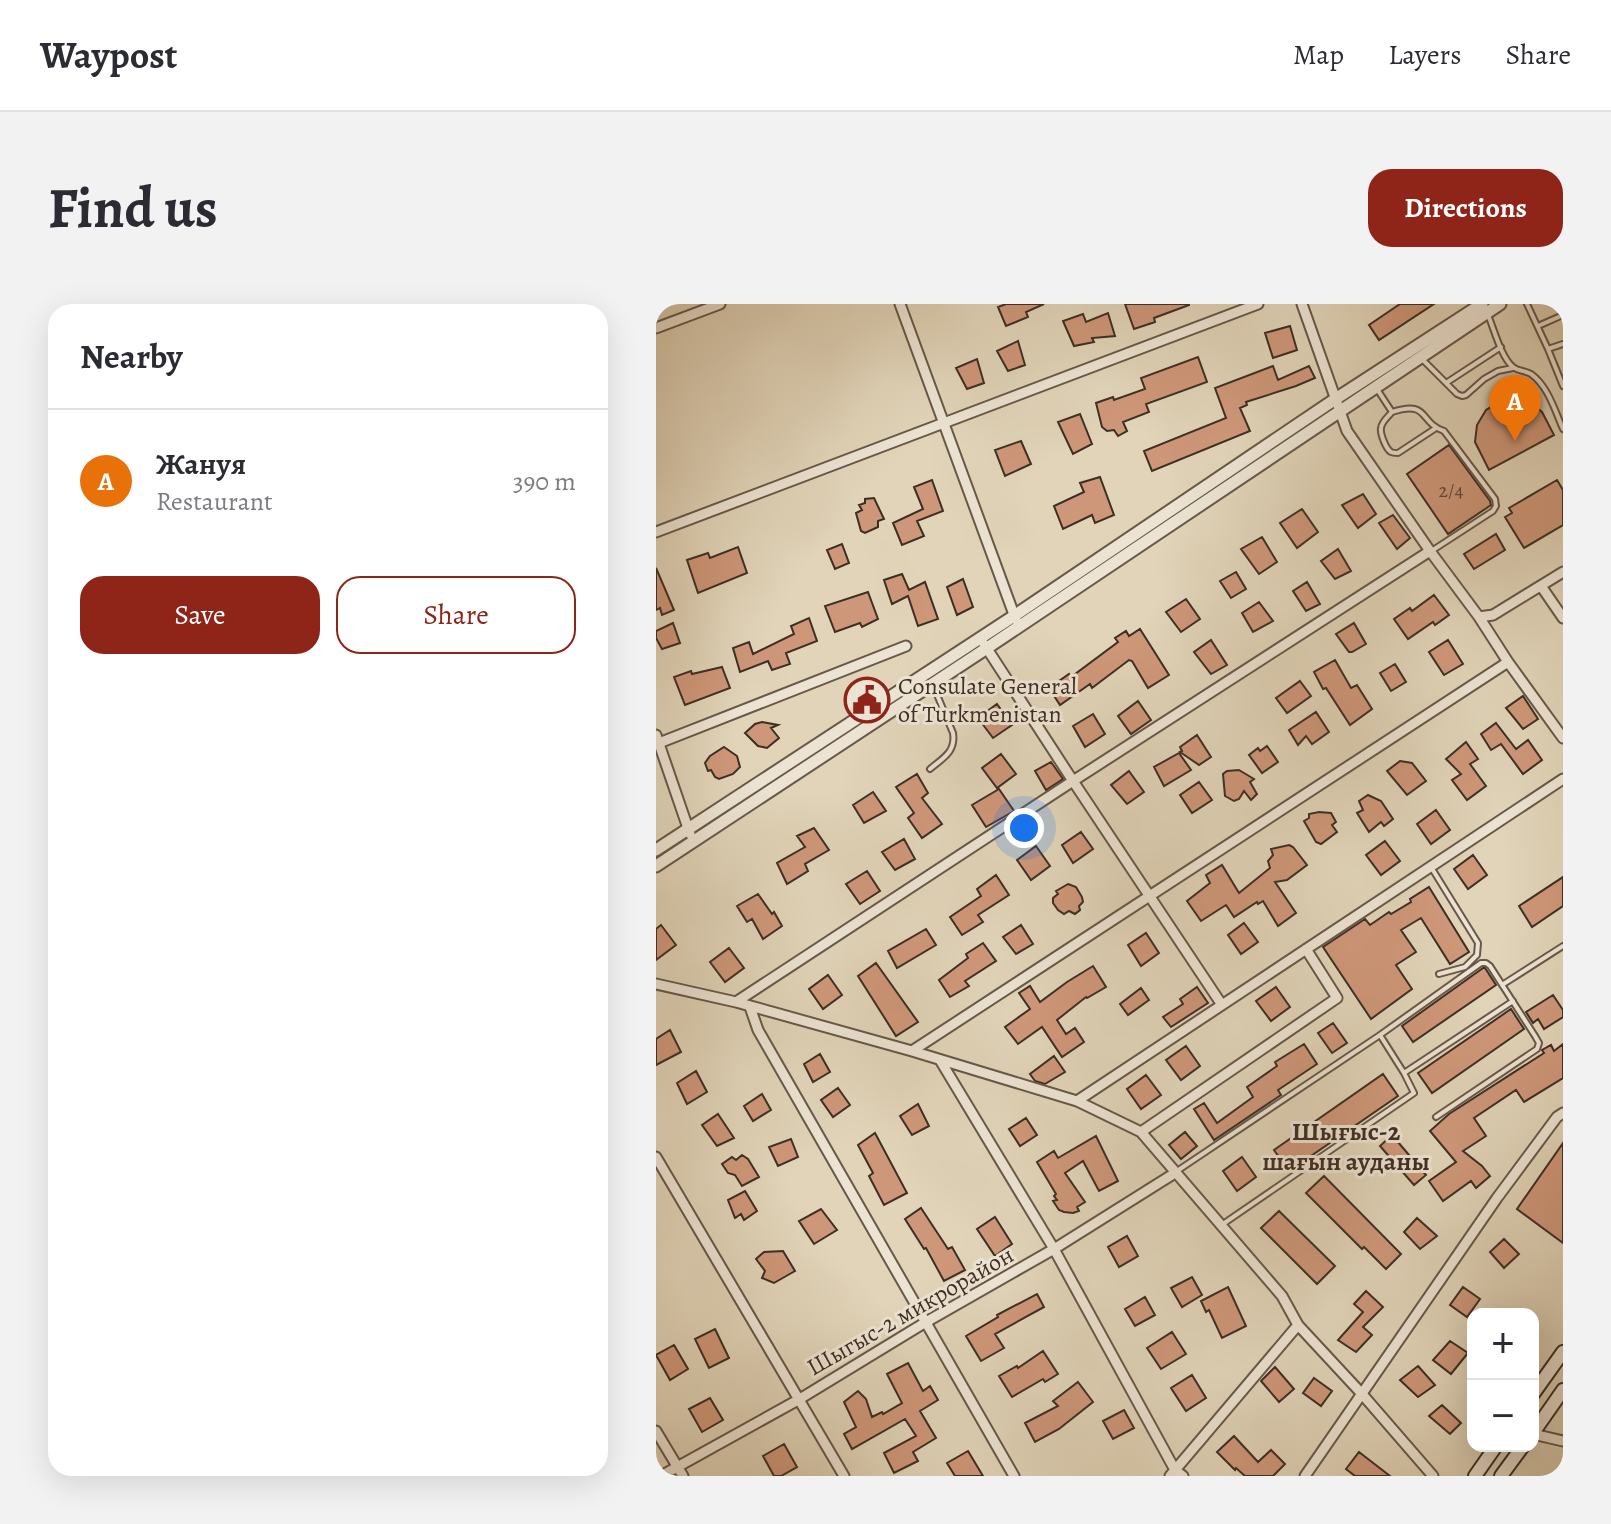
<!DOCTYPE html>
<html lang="en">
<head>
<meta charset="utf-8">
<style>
	:root { --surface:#fff; --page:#f2f2f3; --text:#2b2b33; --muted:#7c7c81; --line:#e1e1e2; --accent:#8f2418 }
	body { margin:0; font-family:Alegreya,serif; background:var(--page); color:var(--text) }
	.controls { position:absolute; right:24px; bottom:24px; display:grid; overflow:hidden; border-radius:16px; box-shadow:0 8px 32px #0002 }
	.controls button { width:72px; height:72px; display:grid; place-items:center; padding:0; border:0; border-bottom:2px solid var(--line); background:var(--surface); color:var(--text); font:40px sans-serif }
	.you { position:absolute; left:368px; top:524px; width:28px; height:28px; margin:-20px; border:6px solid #fff; border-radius:50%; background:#1a73e8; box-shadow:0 0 0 12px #1a73e833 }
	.badge { display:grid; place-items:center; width:52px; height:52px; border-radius:50%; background:var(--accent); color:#fff; font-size:26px; font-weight:700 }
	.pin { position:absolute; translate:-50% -66px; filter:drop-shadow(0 2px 4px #0008) }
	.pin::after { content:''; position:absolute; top:42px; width:28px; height:24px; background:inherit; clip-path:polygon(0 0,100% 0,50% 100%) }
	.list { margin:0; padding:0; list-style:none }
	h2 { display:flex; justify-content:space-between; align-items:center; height:104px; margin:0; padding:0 32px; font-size:34px }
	h2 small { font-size:26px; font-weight:400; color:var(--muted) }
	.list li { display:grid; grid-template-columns:52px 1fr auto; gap:24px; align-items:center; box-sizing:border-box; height:144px; padding:0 32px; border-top:2px solid var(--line) }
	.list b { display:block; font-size:30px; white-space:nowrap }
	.list p { margin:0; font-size:26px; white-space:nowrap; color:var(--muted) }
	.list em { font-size:26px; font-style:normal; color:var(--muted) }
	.actions { display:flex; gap:16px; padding:24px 32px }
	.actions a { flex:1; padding:18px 0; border:2px solid var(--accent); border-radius:24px; text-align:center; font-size:28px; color:var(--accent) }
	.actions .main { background:var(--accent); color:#fff }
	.map { position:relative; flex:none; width:907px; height:1172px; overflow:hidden; border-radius:24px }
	header { display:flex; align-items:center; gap:48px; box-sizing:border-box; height:112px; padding:0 40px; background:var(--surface); border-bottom:2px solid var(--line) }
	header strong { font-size:38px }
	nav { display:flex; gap:44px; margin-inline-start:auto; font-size:28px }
	.intro { display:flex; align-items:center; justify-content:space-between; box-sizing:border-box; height:192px; padding:0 48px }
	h1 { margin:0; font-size:56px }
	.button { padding:20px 36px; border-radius:24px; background:var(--accent); color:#fff; font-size:28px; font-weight:700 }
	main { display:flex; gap:48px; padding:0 48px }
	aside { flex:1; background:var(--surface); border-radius:24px; box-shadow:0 8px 32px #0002 }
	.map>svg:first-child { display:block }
	.building { fill:#ce9779; stroke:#3e2e24; stroke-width:2 }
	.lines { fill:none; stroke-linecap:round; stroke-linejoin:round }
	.service-casing { stroke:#675849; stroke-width:8 }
	.minor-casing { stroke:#675849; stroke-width:13 }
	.tertiary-casing { stroke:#675849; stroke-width:15 }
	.secondary-casing { stroke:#3e2e24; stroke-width:16 }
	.service { stroke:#ece3d2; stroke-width:4 }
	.minor { stroke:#ece3d2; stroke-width:9 }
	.tertiary { stroke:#ece3d2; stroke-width:11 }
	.secondary { stroke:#ece3d2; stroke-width:12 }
	.labels { text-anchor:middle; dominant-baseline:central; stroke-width:6; stroke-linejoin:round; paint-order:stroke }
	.number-label { font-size:20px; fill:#624839 }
	.poi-label { font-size:24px; fill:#3e2e24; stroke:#ece3d2; text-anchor:start }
	.street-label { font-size:24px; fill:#3e2e24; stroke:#ece3d2 }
	.neighbourhood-label { font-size:26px; font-weight:bold; fill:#3e2e24; stroke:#ece3d2 }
</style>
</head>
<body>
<header>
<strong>Waypost</strong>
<nav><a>Map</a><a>Layers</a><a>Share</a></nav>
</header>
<div class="intro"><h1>Find us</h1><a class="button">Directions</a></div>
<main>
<aside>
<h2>Nearby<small></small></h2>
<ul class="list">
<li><span class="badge" style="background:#e8710a">A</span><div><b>Жануя</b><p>Restaurant</p></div><em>390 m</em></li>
</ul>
<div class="actions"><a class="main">Save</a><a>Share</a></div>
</aside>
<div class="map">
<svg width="907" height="1172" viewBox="0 0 907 1172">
	<rect width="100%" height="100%" fill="#e1d4b9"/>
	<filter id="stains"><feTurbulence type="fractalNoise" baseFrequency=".0025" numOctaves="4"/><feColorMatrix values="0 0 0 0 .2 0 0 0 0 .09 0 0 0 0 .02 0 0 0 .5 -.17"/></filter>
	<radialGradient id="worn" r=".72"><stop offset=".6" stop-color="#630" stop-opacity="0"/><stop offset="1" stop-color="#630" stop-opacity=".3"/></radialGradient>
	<path class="building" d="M350 0H388L370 8 372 13 350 22 342 3Z
		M469 0H533V1L498 14 499 18 478 25Z
		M744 0H778L723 36 713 21Z
		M452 9 459 32 436 34 438 38 418 42 407 17 427 10 430 18Z
		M634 22 641 46 617 54 609 29Z
		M362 37 369 61 352 67 341 47Z
		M542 53 551 78 490 100 493 108 467 118 471 127 462 132 458 126 451 127 446 123 440 99 457 93 458 96 489 85 485 74Z
		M321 55 328 79 311 85 300 64Z
		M617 62 622 76 653 62 659 74 640 82 590 98 591 101 584 104 594 127 496 167 488 147 570 114 559 84Z
		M862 95 878 101 886 108 898 131 833 166 819 138 821 121 830 106 845 97Z
		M424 110 436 140 417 150 402 118Z
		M365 137 375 160 349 172 339 146Z
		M793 141 834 197 835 201 792 230 751 170Z
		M444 173 458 211 439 219 436 211 407 225 398 202 428 188 424 179Z
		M276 176 287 207 261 217 268 232 246 241 237 219 267 205 258 183Z
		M901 176 907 186V221L868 244 849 213 856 209 853 204Z
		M707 190 720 210 702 224 686 201Z
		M218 194 228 215 222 217V223L209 229 205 227 200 209 206 206 203 201 209 199V195Z
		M646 205 662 228 641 244 624 219Z
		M737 211 754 234 741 245 723 219Z
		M840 230 849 246 818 265 808 250Z
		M606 233 621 258 603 270 585 245Z
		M186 240 193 259 179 265 171 246Z
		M82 243 91 269 42 289 31 256 52 249 54 254Z
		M682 245 695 267 679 275 665 257Z
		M0 264 18 306 6 311 4 304 0 306Z
		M580 268 590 285 575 294 564 277Z
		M246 270 253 286 269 278 282 315 262 322 252 292 236 300 228 276Z
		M307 275 317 303 301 311 291 283Z
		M651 278 664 300 650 307 637 287Z
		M212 288 222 315 206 323 204 319 179 328 169 302Z
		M778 291 793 311 779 321 777 318 752 335 738 315 754 304 756 307Z
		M530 295 544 315 525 328 510 308Z
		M603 298 617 317 597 328 586 309Z
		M153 314 161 337 130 349 134 360 116 366 112 357 84 368 77 344 93 338 97 350 138 330 135 322Z
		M17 319 24 339 6 345 0 334V327Z
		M698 319 710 340 696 348H693L680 330Z
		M484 325 513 371 492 384 476 357 473 356 436 384 434 380 404 401 393 384 413 370 415 373 462 338 459 334 470 327 473 332Z
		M555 336 571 361 555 370 538 348Z
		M792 336 807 360 788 371 773 348Z
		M679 356 695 384 701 381 716 405 694 421 670 384 667 385 658 368Z
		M739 360 750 378 735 387 724 369Z
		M66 363 74 384 29 401 18 373 35 367 36 370Z
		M644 377 655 392 631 409 620 394Z
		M867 392 882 415 867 425 850 404Z
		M482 397 495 416 475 430 462 412Z
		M341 400 356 421 337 434 322 414Z
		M660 408 673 428 656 440 650 432 642 441 633 426Z
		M437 410 449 430 429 443 417 422Z
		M106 418 122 421 115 424 123 434 111 444 102 442 89 429 99 420Z
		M840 419 860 445 872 436 886 456 867 470 845 440 835 446 825 430Z
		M541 431 555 453 543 461 524 448 526 447 524 443Z
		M810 438 822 455 814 460 830 482 811 496 796 476 805 470 790 455Z
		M611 442 622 458 606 469 593 451 602 444 604 447Z
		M68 443 81 452 84 463 77 470 63 475 59 473 55 466 52 467 49 459 54 452Z
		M523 449 535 466 508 482 498 463Z
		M345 450 360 470 341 484 326 464Z
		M744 457 756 459 770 477 751 491 731 467Z
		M395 458 407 475 390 486 379 467Z
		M583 466 598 475 594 478 601 490 595 496 588 487 583 495 578 497 569 492 567 470 571 467Z
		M473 467 488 488 471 500 455 481Z
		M261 470 272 489 266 494 286 520 266 534 252 514 258 509 240 483Z
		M543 478 556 496 536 509 524 491Z
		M343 485 358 507 330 523 316 501Z
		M217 488 230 507 208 519 197 501Z
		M712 491 725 497 737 515 728 522 725 518 713 528 701 509 707 506 703 497Z
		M780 506 794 526 775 540 761 520Z
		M663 508 675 509 680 518 676 521 681 528 665 540 660 538 648 517 653 514V510Z
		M158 524 173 546 149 560 152 567 131 580 121 559 149 543 141 532Z
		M425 528 437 545 417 559 406 541Z
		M248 535 259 555 239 566 226 548Z
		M729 537 744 557 725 571 710 551Z
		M633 541 637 543 651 561 631 576 619 578 640 609 622 622 607 597 602 600 601 598 578 613 570 601 545 617 531 597 554 579 550 571 566 561 583 589 614 564 612 557 617 551 615 545Z
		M380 542 394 562 375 576 361 556Z
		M817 551 831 571 812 585 798 565Z
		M211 567 224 587 204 600 190 580Z
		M340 571 353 591 322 611 327 618 306 631 294 613 325 592 321 585Z
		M907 573V602L876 623 863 602Z
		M412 580 420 583 426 593 427 598 423 602 424 606 419 610 413 607 408 610 402 606 397 599V594L402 590 400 587Z
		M773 583 813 648 794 660 765 614 745 626 760 648 740 661 756 685 715 715 667 643 709 615 714 621 733 608 735 610 755 598 754 595Z
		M102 590 116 610 118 608 126 622 107 635 96 615 91 618 81 602Z
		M588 619 602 638 585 650 572 631Z
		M5 621 20 641 0 656V625Z
		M365 621 377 640 360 650 347 633Z
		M270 625 280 641 241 664 232 647Z
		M490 629 503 649 485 662 472 641Z
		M327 639 340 657 309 677 313 682 294 693 283 676 312 654 310 650Z
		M73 644 88 664 69 678 54 658Z
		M220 659 262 718 240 732 202 672Z
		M437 662 450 683 431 694 430 693 401 716 410 730 419 724 428 738 406 753 386 723 362 740 349 723 374 705 363 689 374 682 384 698 411 678Z
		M827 664H829L840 681 757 738 746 722Z
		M172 671 186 691 167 705 153 685Z
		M541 683 552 699 515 723 507 713 527 700 524 695Z
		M620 683 634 703 615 717 600 697Z
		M485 684 493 696 472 711 464 700Z
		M897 691 907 706V713L888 725 882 715 877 719 870 708Z
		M855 705 868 725 776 789 762 769Z
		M677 719 691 739 676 749 662 729Z
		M14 726 25 748 0 761V735Z
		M648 740 661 760 622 786 625 791 558 836 538 805 548 799 561 819 597 793 591 783 621 762 619 758Z
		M907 740V774L868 798 860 786 818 814 830 832 807 847 826 862 834 872 820 884 815 877 787 897 773 877 800 858 774 827 793 810 888 749 886 746 895 741 898 747Z
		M530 742 544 762 525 776 510 756Z
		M164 750 174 768 157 778 148 760Z
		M398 752 409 768 389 780 379 777 374 770Z
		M40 767 51 788 31 800 21 779Z
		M727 770 742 792 633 867 618 846Z
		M490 771 505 791 485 805 471 785Z
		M182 784 194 801 177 813 165 796Z
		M106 790 115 806 97 817 88 802Z
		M262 800 273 822 256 831 244 812Z
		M62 810 78 834 61 842 46 821Z
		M370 814 381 831 364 842 353 825Z
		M529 828 541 842 525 855 513 841Z
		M219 829 251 889 228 901 213 872 217 869 202 841Z
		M736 831 770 871 758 881 724 842Z
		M440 832 462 877 443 887 427 857 409 869 429 898 421 903 423 907 417 909 408 908 403 906 397 897 401 896 398 892 400 890 381 858 398 847 402 854Z
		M135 835 142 853 122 862 113 843Z
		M907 839V939L861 905Z
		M86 851 92 855 103 873 86 882 79 871 72 869 66 860 76 853 80 856Z
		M586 853 600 873 581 887 567 867Z
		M668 872 745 950 730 965 708 943 706 945 650 889Z
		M89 887 101 907 88 916 85 910 79 914 72 896Z
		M265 904 292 945 296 943 309 966 288 977 270 944 268 945 249 915Z
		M165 905 181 926 158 940 143 917Z
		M623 907 679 962 661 980 605 924Z
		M339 913 356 940 339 952 321 925Z
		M761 914 781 932 764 945 748 928Z
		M471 932 482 952 463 963 452 943Z
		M848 935 863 950 848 964 834 948Z
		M127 947 139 967 118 979 106 974 109 967 100 955 108 948Z
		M536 973 546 991 526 1003 515 984Z
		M572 983 590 1022 566 1034 553 1006 550 1008 545 997Z
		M807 983 824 995 811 1013 794 1001Z
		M710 987 727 1003 707 1023 716 1031 700 1048 682 1036 707 1008 698 1000Z
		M381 990 388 1003 339 1030 348 1044 325 1057 310 1032 342 1013 341 1011Z
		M489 993 499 1011 479 1022 469 1005Z
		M59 1025 73 1054 53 1064 39 1035Z
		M516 1028 530 1050 505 1065 491 1044Z
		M794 1037 812 1049 795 1070 777 1056Z
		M18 1041 32 1065 14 1076 0 1051Z
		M387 1047 402 1070 389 1078 387 1075 356 1093 343 1072 361 1062 362 1064Z
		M252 1059 267 1087 274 1082 282 1096 264 1107 280 1134 257 1148 262 1157 238 1169 228 1149 260 1132 249 1115 196 1145 188 1130 200 1123 188 1098 202 1087 210 1095 216 1113 226 1108 227 1110 246 1099 231 1070Z
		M762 1062 779 1081 762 1093 744 1076Z
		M619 1063 638 1085 623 1098 605 1077Z
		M536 1071 550 1094 530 1107 515 1084Z
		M658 1074 676 1087 665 1102 647 1089Z
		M422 1078 437 1098 403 1125 379 1138 369 1119 402 1102 397 1097Z
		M54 1094 67 1116 46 1128 33 1105Z
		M786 1101 805 1119 794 1130 773 1112Z
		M468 1106 478 1124 457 1135 447 1117Z
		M578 1132 602 1158 615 1146 629 1160 617 1172H589L580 1164 579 1166 561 1148Z
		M128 1140 141 1163 125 1172H118L107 1152Z
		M312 1147 327 1172H299L291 1159Z
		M703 1148 734 1172H699L690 1165Z"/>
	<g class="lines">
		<g class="service-casing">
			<path id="service" d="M871 0 892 45 907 40
				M832 11C838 25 845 53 857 63 862 67 870 67 875 70 892 82 899 107 907 125
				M882 22 907 11
				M892 45 907 82
				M766 55 801 90 806 92 810 91 828 75 842 67 857 64
				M790 79 845 43
				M721 85 736 108C774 96 762 118 788 127L839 195 840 202 837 207 777 246
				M736 108C732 113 726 117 725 124 724 130 730 145 735 148 737 149 740 149 742 149L780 124
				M274 465C287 454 300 448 297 429L277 381
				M775 563 822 639 821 651 809 663 783 670
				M846 681 907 642
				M724 731 825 659H830L834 662 879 732 883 739 881 745 780 813
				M748 769 857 697
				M521 867 724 731 748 769 758 789 567 920"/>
		</g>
		<g class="minor-casing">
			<path id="minor" d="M244 0 360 316
				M0 24 64 0
				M0 228 602 0
				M885 282 907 314
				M823 313 837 311 907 268
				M328 340 417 477 566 701
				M852 358 907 434
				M0 431 34 530
				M3 439 250 342
				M0 680 80 698 256 747 421 797 485 828 626 992 642 1021 706 1090 777 1172
				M80 698 417 477 774 247
				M94 703 102 726 358 1172
				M256 747 852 358 823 313 774 247 691 127 646 0
				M284 756 398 945 519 1166 527 1172
				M421 797 907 475
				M485 828 681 694 650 645
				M0 853 188 1172
				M0 1127 27 1172
				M877 1130 907 1137
				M5 1172 142 1096 270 1018 398 945 519 869
				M514 1172 642 1021
				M649 1172 841 894 901 813 907 809"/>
		</g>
		<g class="tertiary-casing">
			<path id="tertiary" d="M0 546 358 312 681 94 826 0
				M0 562 331 344 844 0"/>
		</g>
		<g class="secondary-casing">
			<path id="secondary" d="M877 1090 907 1048
				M877 1129 907 1086
				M819 1172 840 1142
				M845 1172 867 1142"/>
		</g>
		<use href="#service" class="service"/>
		<use href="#minor" class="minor"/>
		<use href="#tertiary" class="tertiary"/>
		<use href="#secondary" class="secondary"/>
	</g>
	<defs>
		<g id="civic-ring" transform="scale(2.3)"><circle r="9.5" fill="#ece3d2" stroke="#8f2418" stroke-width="1.5"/><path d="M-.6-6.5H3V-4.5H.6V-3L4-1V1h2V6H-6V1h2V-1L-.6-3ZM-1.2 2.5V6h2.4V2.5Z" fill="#8f2418"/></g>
	</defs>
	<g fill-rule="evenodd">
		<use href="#civic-ring" x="211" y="396"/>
	</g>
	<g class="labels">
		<g class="number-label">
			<text x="795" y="186">2/4</text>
		</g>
		<g class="poi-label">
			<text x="242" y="382">Consulate General<tspan x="242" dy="28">of Turkmenistan</tspan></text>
		</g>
		<g class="street-label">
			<text transform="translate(254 1007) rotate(-30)">Шыгыс-2 микрорайон</text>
		</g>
		<g class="neighbourhood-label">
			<text x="690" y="827">Шығыс-2<tspan x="690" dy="30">шағын ауданы</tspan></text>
		</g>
	</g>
	<rect width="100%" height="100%" filter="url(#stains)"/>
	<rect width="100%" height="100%" fill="url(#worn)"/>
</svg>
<div class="controls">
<button>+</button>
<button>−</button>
</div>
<div class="you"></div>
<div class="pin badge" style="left:859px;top:137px;background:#e8710a">A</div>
</div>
</main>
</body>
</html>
